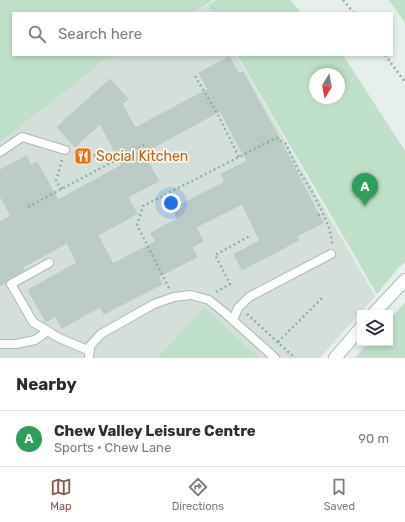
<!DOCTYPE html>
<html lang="en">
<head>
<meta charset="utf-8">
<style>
	:root { --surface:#fff; --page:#f2f2f3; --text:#2b2b33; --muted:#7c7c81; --line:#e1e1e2; --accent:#855347 }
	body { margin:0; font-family:Rubik,sans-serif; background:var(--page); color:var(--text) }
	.controls { position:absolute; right:12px; bottom:12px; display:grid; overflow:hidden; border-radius:0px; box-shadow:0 2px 6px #0003 }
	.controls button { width:36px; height:36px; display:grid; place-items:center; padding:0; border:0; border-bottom:1px solid var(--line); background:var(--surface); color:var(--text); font:20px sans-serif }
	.compass { position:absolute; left:309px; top:68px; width:36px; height:36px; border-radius:50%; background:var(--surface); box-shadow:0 2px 6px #0003; rotate:190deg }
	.you { position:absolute; left:171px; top:203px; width:14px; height:14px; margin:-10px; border:3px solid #fff; border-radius:50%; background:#1a73e8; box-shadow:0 0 0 6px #1a73e833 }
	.badge { display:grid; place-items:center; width:26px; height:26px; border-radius:50%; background:var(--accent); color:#fff; font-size:13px; font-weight:700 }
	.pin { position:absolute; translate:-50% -33px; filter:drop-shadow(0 1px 2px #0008) }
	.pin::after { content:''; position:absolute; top:21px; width:14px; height:12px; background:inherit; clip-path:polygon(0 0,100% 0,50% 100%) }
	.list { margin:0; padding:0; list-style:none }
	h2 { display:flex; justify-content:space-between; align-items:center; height:52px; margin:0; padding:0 16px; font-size:17px }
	h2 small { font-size:13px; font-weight:400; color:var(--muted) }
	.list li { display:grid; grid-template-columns:26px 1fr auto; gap:12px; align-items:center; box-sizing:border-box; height:56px; padding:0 16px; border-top:1px solid var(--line) }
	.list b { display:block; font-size:15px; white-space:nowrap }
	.list p { margin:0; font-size:13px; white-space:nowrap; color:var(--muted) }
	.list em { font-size:13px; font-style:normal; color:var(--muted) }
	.icon { flex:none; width:22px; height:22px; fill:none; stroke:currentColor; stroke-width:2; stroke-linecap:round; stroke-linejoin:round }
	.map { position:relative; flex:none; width:405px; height:358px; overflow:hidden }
	.search { position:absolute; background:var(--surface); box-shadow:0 2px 6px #0003; left:12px; right:12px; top:12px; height:44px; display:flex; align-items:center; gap:10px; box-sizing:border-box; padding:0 14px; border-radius:0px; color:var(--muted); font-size:15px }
	.sheet { height:108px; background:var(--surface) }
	nav { display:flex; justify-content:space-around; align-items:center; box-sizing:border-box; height:56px; border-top:1px solid var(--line); background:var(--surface); font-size:11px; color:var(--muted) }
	nav a { display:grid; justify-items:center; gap:2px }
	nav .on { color:var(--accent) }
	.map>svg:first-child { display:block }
	.built { fill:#d4dfda }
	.green { fill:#bfe0c8; fill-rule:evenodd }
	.building { fill:#bbcac4; stroke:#b8c9c2; fill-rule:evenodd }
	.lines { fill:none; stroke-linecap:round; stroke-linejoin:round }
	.lane-casing { stroke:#a8b8b2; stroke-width:10 }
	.secondary-casing { stroke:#a4bbb3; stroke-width:14 }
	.path { stroke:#86b3a5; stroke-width:2.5; stroke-dasharray:2 3; stroke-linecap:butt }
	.lane { stroke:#fff; stroke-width:8 }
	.secondary { stroke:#fff; stroke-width:12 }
	.labels { text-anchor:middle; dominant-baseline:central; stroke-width:3.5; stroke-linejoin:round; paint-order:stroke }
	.food-label { font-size:14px; fill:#c56008; stroke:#f7fbf9; text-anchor:start }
</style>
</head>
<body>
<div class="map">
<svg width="405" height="358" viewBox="0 0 405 358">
	<rect width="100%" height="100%" fill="#e6efeb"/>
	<path class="built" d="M207 5 212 13H195Z
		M117 55H236L375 296 320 358H0V142L100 63Z"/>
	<path class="green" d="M0 0H213L194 13H13V55H117L105 60 0 142Z
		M216 0H290L302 13H212L208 5Z
		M389 0H405V23Z
		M237 55H342L345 58 405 151V262L398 268 377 294ZM315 74H339V98H315Z
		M405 302V358H355L368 343H390V319Z
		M204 307 259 358H157Z"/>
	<path class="building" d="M229 57 239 74 243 72 275 130 323 223 297 236 299 240 242 270 234 254 260 241 242 204 196 227 203 241 192 247 197 257 158 277 162 284 104 314 100 307 62 328 55 316 46 322 28 290 77 263 67 243 23 267 24 270 8 279 6 283 0 286V222L11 216 0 196V170L26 156 31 165 37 162 58 200 122 165 100 124 75 147 57 127 110 79 128 99 122 104 135 128 208 89 199 73ZM220 111 247 161 221 174 225 182 172 209 177 219 151 233 156 241 113 264 98 235 137 214 128 197 159 181 143 153Z"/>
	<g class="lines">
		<g class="lane-casing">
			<path id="lane" d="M0 152 22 137 65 150
				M49 263 11 284 33 322 59 338 90 351
				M233 320 238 308 249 297 331 254
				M0 344H16L35 340 48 331
				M89 358 90 346 101 334 154 304 174 297 191 295 209 300 225 313 275 358"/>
		</g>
		<g class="secondary-casing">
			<path id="secondary" d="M374 313 405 280
				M335 358 360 329"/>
		</g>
		<path class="path" d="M343 0 354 13
			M385 55 405 82
			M195 76 218 115 239 157
			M74 152 107 157 114 162
			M62 189 56 181 62 160
			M28 207 144 145
			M318 215 324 214
			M169 288 137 225 143 206 276 138 286 144 297 168 311 190 322 211 329 228 332 241V245
			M216 292 230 284 215 255 250 236
			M247 314 295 358
			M278 342 323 297"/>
		<use href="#lane" class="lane"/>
		<use href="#secondary" class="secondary"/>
	</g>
	<defs>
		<g id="restaurant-square" transform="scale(0.9)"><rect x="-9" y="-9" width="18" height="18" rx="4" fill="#e8710a" stroke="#f7fbf9"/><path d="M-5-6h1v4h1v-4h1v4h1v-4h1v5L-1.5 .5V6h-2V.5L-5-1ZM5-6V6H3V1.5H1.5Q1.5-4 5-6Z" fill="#fff"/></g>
	</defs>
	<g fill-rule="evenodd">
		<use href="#restaurant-square" x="83" y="156"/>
	</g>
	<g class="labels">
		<g class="food-label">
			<text x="96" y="156">Social Kitchen</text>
		</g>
	</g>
</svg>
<div class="controls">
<button><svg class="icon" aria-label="layers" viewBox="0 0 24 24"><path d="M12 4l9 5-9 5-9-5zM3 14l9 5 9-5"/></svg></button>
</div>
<svg class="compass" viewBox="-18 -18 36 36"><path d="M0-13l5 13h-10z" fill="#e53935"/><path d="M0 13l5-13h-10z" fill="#7c7c81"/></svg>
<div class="you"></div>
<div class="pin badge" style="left:365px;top:206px;background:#2e9e5b">A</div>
<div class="search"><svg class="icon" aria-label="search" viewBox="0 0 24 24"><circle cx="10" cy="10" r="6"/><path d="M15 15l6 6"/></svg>Search here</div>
</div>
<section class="sheet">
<h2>Nearby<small></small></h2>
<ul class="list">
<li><span class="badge" style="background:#2e9e5b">A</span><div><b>Chew Valley Leisure Centre</b><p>Sports · Chew Lane</p></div><em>90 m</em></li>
</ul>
</section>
<nav>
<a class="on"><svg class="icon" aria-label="map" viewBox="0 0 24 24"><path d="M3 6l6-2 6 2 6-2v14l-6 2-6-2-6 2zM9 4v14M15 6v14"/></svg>Map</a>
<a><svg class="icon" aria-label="directions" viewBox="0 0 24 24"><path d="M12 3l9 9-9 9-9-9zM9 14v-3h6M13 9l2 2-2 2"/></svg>Directions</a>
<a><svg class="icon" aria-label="saved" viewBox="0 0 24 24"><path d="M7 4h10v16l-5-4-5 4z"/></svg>Saved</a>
</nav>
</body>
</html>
